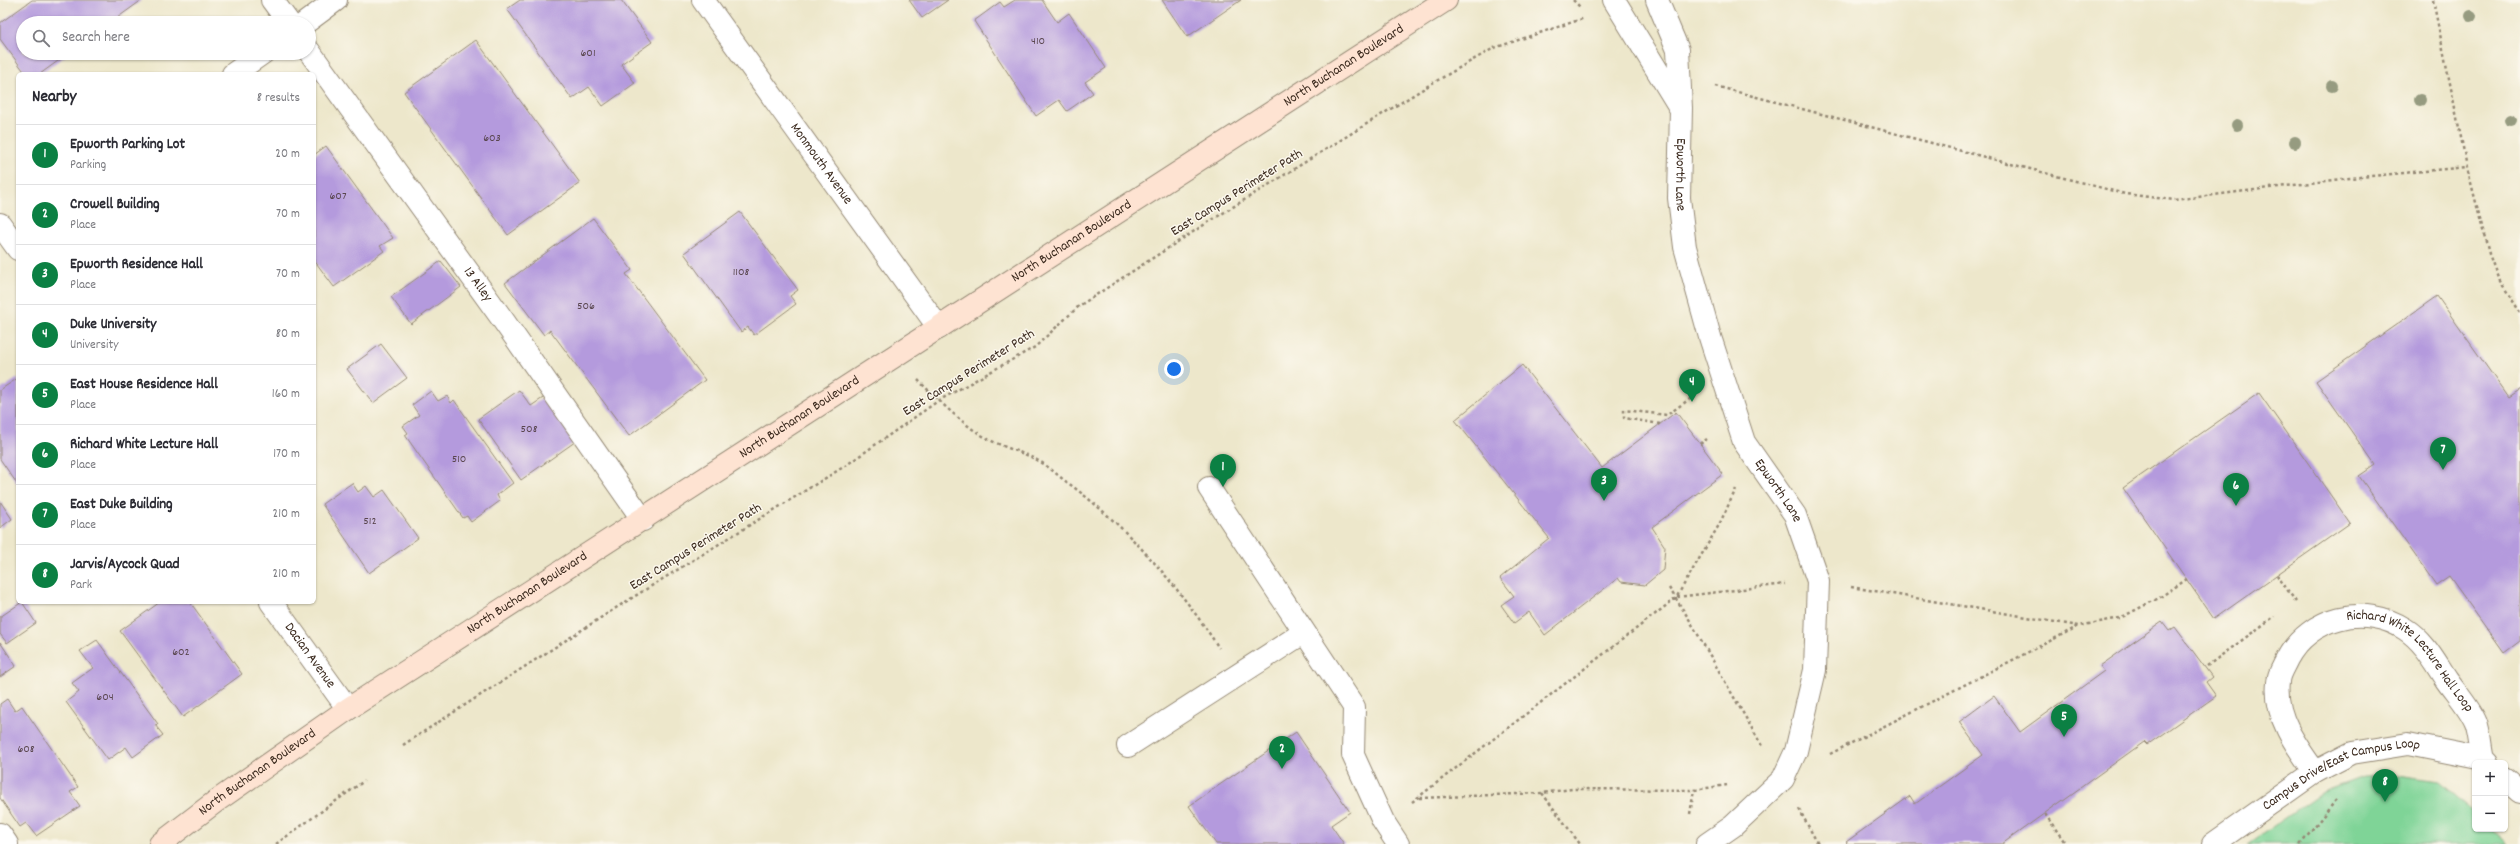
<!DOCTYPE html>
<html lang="en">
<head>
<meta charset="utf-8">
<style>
	:root { --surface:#fff; --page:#f7f7f7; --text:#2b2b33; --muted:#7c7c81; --line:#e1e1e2; --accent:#0b8043 }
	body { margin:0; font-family:Dekko,sans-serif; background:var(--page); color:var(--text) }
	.controls { position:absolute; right:12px; bottom:12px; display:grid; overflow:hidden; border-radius:6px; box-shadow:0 1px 3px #0004 }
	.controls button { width:36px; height:36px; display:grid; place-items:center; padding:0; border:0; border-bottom:1px solid var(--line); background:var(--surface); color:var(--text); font:20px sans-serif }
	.you { position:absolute; left:1174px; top:369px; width:14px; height:14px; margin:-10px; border:3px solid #fff; border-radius:50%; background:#1a73e8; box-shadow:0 0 0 6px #1a73e833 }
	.badge { display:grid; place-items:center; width:26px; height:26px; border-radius:50%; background:var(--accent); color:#fff; font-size:13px; font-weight:700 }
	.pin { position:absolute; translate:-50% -33px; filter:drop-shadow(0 1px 2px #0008) }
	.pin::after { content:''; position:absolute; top:21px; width:14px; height:12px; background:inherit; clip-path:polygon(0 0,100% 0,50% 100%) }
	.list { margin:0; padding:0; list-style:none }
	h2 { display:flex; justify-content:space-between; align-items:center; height:52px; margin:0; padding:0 16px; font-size:17px }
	h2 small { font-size:13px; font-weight:400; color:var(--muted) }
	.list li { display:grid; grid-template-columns:26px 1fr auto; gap:12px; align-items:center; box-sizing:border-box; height:60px; padding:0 16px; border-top:1px solid var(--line) }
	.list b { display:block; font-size:15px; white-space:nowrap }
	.list p { margin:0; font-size:13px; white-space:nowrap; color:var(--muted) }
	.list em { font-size:13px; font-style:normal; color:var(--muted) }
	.icon { flex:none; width:22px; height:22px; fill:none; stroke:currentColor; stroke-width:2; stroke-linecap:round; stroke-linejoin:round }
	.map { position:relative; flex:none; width:2520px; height:844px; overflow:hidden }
	.search { position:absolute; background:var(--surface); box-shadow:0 1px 3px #0004; left:16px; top:16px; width:300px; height:44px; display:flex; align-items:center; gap:10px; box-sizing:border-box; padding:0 14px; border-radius:22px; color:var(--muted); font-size:15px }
	.panel { position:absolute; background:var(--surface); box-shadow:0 1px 3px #0004; left:16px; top:72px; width:300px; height:532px; border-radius:6px }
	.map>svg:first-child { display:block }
	.green { fill:#7fd497; stroke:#5d7f5a }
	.building { fill:#b49add }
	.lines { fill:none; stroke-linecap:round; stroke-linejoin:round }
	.lane-casing { stroke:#948874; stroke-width:24 }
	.street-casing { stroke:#948874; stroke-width:24 }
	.secondary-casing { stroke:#948874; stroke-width:24 }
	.path { stroke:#948874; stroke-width:2.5; stroke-dasharray:3 3; stroke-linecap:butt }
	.lane { stroke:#fff; stroke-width:22 }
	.street { stroke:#fff; stroke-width:22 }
	.secondary { stroke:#fee3d2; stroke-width:22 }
	.tree { fill:#969b80 }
	.labels { text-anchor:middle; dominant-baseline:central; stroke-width:3; stroke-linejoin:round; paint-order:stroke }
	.number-label { font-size:12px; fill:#59464e }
	.street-label { font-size:14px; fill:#3b2a1e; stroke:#fbf7ec }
</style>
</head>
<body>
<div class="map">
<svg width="2520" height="844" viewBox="0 0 2520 844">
	<rect width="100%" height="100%" fill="#fbf7ec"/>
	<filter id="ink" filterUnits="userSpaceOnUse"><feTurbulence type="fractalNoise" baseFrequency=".025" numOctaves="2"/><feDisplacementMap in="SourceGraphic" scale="8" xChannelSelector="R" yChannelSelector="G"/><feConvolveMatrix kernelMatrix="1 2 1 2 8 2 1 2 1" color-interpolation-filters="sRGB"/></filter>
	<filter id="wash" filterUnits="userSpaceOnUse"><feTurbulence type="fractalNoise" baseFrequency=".012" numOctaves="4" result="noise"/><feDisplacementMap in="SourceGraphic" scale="16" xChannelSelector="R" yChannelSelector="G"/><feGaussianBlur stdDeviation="0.9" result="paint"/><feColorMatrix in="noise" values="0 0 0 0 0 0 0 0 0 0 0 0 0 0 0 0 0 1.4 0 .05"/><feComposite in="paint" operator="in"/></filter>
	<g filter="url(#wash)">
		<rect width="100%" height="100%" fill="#ede7cb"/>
		<path class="green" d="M2397 776 2440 782 2475 813V829H2492L2508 844H2248L2323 792 2364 777Z"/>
		<g id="blocks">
			<path class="building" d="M32 0H142L110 23H23V53H69L40 74H26L0 39V23Z
				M520 0H621L652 42 621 64 635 83 603 106 589 87 572 99 507 9Z
				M909 0H948L922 18Z
				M1015 0H1042L1057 22 1069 13 1106 68 1085 82 1093 93 1067 111 1059 100 1036 116 974 21 1000 2 1004 7Z
				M1162 0H1241L1187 37Z
				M476 40 580 183 508 235 404 92Z
				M326 146 393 238 380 246 384 251 334 287 314 260V155Z
				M740 212 798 290 790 296 796 304 754 335 748 327 741 332 684 253Z
				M593 218 632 270 626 274 705 380 629 436 550 330 544 335 505 283Z
				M441 261 461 287 411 324 391 297Z
				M2437 296 2508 397 2520 389V641L2504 653 2449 576 2436 585 2359 476 2375 465 2316 381Z
				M381 344 407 378 373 403 347 369Z
				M1522 365 1602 468 1676 412 1723 474 1652 527 1665 547 1663 570 1645 585 1621 582 1618 578 1545 635 1529 612 1514 623 1501 605 1514 596 1500 578 1549 538 1455 420Z
				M18 378V485L0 459V390Z
				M519 390 531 406 549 394 579 439 521 480 478 419Z
				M431 391 438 401 447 396 451 403 454 400 513 483 497 495 500 501 471 522 467 516 463 518 405 435 408 433 403 426 419 415 412 405Z
				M2259 393 2350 523 2214 619 2123 488Z
				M352 483 358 492 366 486 374 497 384 490 418 538 369 573 322 504Z
				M0 501 12 519 0 528Z
				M22 602 36 623 7 643 0 634V617Z
				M160 602H190L242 674 183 717 120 631Z
				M2162 622 2169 631 2175 627 2212 677 2206 682 2216 696 2147 745 2144 742 2002 844H1848L1846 842 1910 796 1915 804 1983 755 1959 722 1994 696 2020 732 2104 671 2100 666Z
				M97 640 158 724 155 725 163 735 133 757 126 747 108 760 66 702 79 692 72 683 93 668 80 651Z
				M0 642 16 666 0 677Z
				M7 699 15 711 22 706 78 787 70 792 80 806 36 836 26 823 20 827 0 798V704Z
				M1296 732 1350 812 1331 825 1344 844H1216L1189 806Z"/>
		</g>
	</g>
	<g filter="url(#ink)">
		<use href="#blocks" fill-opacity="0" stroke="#948874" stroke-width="1"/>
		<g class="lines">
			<g class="lane-casing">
				<g id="lane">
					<path d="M272 0 289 23"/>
					<path d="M1614 0 1679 106"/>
					<path id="s1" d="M1657 0 1678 50 1681 108 1679 198 1685 247 1710 337 1744 442 1795 515 1818 581 1815 670 1796 751 1783 779 1733 826 1707 844"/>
					<path id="s2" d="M309 51 503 320 643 520"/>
					<path d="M1209 488 1354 707 1353 755 1383 821 1398 844"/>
					<path d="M1128 746 1303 633"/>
					<path id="s3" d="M2315 772C2296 746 2274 716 2278 682 2278 674 2284 666 2287 659 2309 617 2365 603 2405 629 2424 641 2435 662 2447 680 2456 693 2470 708 2476 723 2480 734 2480 748 2483 759L2487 763"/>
					<path d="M2505 779 2520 792"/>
					<path d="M0 834 7 844"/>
					<path id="s4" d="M2213 844 2315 772 2352 753 2408 744 2483 759"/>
				</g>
			</g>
			<g class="street-casing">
				<g id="street">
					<path id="s5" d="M703 0 939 328"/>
					<path d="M305 23 336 0"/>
					<path d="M233 74 263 53"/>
					<path d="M0 224 18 249"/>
					<path id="s6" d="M271 602 348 709"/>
				</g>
			</g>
			<g class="secondary-casing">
				<g id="secondary">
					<path id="s7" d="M160 844 215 802 348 709 1446 0"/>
				</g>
			</g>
			<path class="path" d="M1573 0 1581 8
				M2433 0 2467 167 2489 254 2498 278 2520 312
				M1715 86 2125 194 2174 200 2350 178 2467 167
				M918 380C937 399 966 428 990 440 1005 448 1022 452 1037 460 1047 465 1055 473 1064 480 1125 524 1178 585 1219 648
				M1660 424 1624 418V410L1667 415 1694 396
				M1700 444 1707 439
				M2277 575 2296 602
				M1851 587 2079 626 2120 618 2159 598 2187 579
				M1669 588 1689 619 1762 746
				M1677 597 1785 584
				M2207 666 2275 616
				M403 745 619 606 845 466 938 401 1035 347 1079 306 1199 228 1431 84 1494 48 1585 18
				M1830 754 2079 626
				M1542 793 1580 844
				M1419 798 1542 793 1572 789 1694 790 1727 785
				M1412 802 1676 598 1719 525 1736 489
				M1799 809 1818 844
				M1690 814 1694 790
				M2045 814 2066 844
				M276 844 364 781
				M2300 844 2337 799"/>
			<use href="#lane" class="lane"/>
			<use href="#street" class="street"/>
			<use href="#secondary" class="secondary"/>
		</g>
		<g class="tree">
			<circle cx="2471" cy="16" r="6"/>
			<circle cx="2332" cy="86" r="6"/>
			<circle cx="2420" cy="100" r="6"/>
			<circle cx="2511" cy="120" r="6"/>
			<circle cx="2237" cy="125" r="6"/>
			<circle cx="2295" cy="142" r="6"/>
		</g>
	</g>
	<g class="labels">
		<g class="number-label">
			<text x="1038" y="41">410</text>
			<text x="588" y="53">601</text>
			<text x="492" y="138">603</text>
			<text x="338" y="196">607</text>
			<text x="741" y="272">1108</text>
			<text x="586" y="306">506</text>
			<text x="529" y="429">508</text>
			<text x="459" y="459">510</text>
			<text x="370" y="521">512</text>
			<text x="181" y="652">602</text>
			<text x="105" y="697">604</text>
			<text x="26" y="749">608</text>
		</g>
		<g class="street-label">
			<text stroke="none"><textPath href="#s7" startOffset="1417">North Buchanan Boulevard</textPath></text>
			<text stroke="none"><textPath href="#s5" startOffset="202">Monmouth Avenue</textPath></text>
			<text stroke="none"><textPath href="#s1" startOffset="179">Epworth Lane</textPath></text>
			<text transform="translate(1237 193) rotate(-32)">East Campus Perimeter Path</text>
			<text stroke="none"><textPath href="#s7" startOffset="1093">North Buchanan Boulevard</textPath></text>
			<text stroke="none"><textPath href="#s2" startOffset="288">13 Alley</textPath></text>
			<text transform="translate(969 373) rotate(-32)">East Campus Perimeter Path</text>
			<text stroke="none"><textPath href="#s7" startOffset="769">North Buchanan Boulevard</textPath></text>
			<text stroke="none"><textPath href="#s1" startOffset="515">Epworth Lane</textPath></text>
			<text transform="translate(696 547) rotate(-32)">East Campus Perimeter Path</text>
			<text stroke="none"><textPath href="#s7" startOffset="445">North Buchanan Boulevard</textPath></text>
			<text stroke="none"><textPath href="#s6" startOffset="66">Dacian Avenue</textPath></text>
			<text stroke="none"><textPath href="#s3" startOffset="283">Richard White Lecture Hall Loop</textPath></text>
			<text stroke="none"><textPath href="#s7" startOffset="121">North Buchanan Boulevard</textPath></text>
			<text stroke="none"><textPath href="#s4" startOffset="149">Campus Drive/East Campus Loop</textPath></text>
		</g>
	</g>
</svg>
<div class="controls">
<button>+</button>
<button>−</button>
</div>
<div class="you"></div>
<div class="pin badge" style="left:1223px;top:487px">1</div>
<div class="pin badge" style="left:1282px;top:769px">2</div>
<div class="pin badge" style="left:1604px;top:501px">3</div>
<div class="pin badge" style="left:1692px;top:402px">4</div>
<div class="pin badge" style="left:2064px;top:737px">5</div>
<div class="pin badge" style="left:2236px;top:506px">6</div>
<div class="pin badge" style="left:2443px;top:470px">7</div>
<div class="pin badge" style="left:2385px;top:802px">8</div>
<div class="search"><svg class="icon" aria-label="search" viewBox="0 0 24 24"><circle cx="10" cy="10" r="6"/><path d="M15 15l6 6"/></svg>Search here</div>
<section class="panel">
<h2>Nearby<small>8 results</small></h2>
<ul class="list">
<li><span class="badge">1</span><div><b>Epworth Parking Lot</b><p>Parking</p></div><em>20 m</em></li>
<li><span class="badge">2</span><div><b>Crowell Building</b><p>Place</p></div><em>70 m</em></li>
<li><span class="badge">3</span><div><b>Epworth Residence Hall</b><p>Place</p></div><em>70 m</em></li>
<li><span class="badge">4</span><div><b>Duke University</b><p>University</p></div><em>80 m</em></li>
<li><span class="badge">5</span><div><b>East House Residence Hall</b><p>Place</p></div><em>160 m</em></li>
<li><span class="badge">6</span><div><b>Richard White Lecture Hall</b><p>Place</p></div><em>170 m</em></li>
<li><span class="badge">7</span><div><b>East Duke Building</b><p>Place</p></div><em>210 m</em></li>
<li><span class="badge">8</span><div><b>Jarvis/Aycock Quad</b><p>Park</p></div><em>210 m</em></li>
</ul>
</section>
</div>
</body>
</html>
